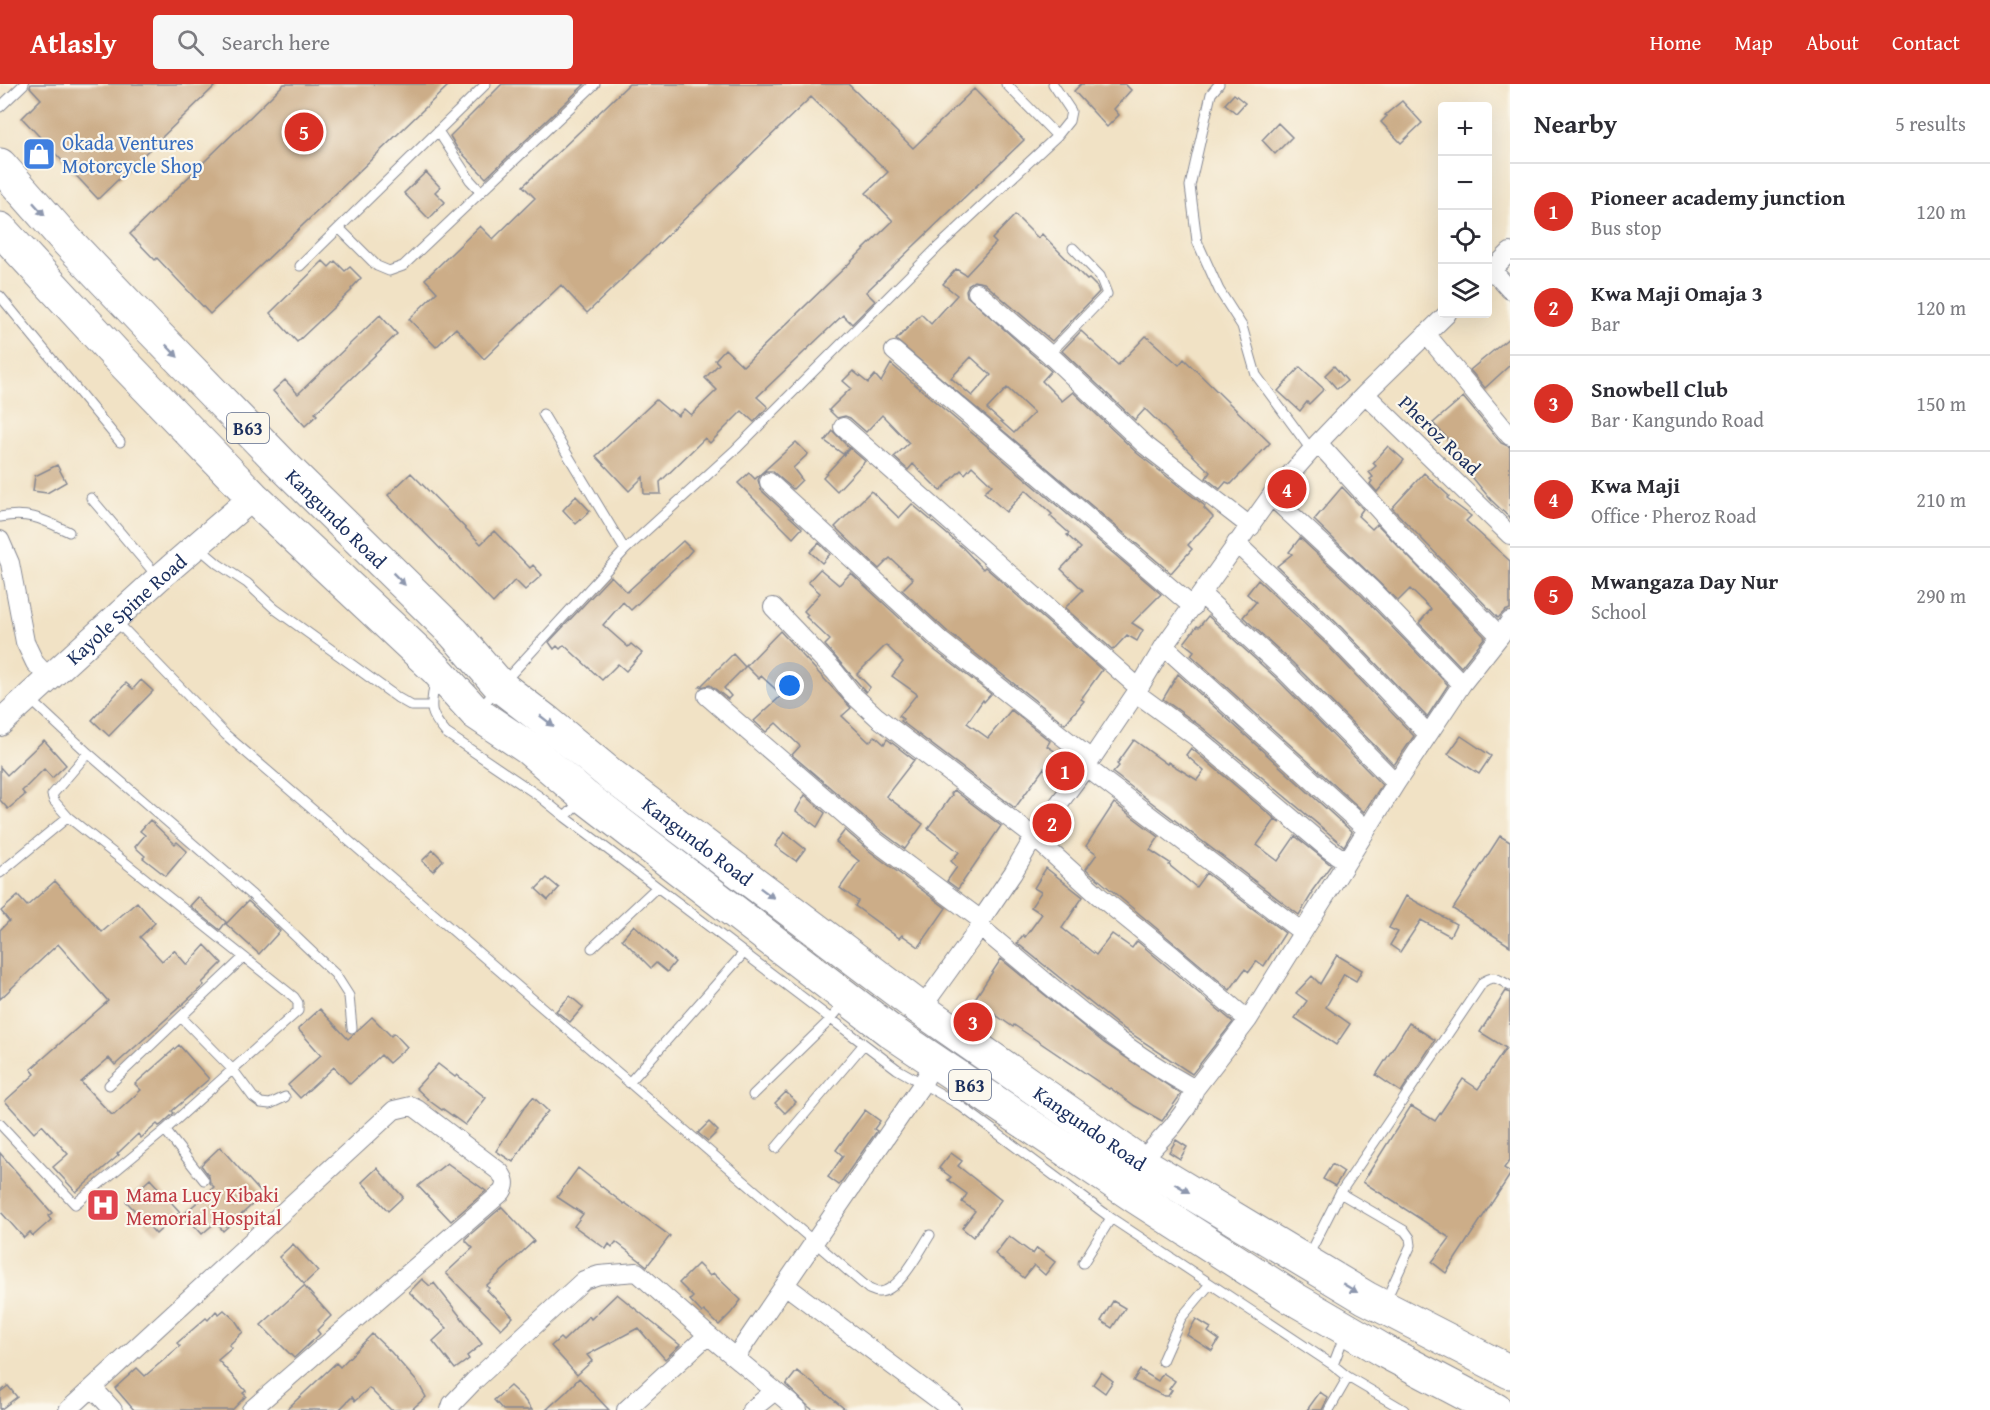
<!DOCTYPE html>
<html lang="en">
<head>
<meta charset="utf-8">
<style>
	:root { --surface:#fff; --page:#f7f7f7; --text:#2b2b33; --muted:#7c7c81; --line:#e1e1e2; --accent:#d93025 }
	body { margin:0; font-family:"Gentium Book Plus",serif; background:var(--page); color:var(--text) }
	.controls { position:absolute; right:18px; top:18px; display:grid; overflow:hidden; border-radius:6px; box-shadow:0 6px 24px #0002 }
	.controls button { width:54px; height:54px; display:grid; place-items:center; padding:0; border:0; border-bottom:2px solid var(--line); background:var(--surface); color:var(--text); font:30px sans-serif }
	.you { position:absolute; left:790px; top:602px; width:21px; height:21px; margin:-15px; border:4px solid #fff; border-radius:50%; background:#1a73e8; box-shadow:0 0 0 9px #1a73e833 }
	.badge { display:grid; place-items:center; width:39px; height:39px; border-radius:50%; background:var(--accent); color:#fff; font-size:20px; font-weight:700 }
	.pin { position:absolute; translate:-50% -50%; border:3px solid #fff; box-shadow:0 2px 6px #0006 }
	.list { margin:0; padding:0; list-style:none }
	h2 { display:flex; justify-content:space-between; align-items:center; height:78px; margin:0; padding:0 24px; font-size:26px }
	h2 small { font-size:20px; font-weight:400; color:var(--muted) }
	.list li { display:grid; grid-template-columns:39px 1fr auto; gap:18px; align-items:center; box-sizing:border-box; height:96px; padding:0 24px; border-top:2px solid var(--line) }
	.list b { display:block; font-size:22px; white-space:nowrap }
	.list p { margin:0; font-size:20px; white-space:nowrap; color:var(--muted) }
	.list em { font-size:20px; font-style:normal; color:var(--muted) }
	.icon { flex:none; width:33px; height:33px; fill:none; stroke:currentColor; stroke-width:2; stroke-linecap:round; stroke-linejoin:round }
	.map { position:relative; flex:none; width:1510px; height:1326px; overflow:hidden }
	header { display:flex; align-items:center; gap:36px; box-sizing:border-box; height:84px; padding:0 30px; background:var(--accent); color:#fff }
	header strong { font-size:28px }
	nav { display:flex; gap:33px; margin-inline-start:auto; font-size:21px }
	.search { width:420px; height:54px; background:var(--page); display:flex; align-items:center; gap:15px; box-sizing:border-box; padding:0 21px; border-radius:6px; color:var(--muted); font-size:22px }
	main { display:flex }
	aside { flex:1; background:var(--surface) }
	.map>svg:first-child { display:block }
	.building { fill:#ccad88; fill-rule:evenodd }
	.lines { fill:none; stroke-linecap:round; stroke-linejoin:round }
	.lane-casing { stroke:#868892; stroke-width:11 }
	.street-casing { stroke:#868892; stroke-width:20 }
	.secondary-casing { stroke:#868892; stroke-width:28 }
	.highway-casing { stroke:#868892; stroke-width:35 }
	.lane { stroke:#fff; stroke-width:9 }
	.street { stroke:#fff; stroke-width:18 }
	.secondary { stroke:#fff; stroke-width:26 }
	.highway { stroke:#fff; stroke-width:33 }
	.oneway { fill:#8d97ae }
	.labels { text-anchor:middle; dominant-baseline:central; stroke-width:4.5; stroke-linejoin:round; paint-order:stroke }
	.shield { fill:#fbf7ec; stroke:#5e6b89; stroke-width:1.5 }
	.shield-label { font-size:18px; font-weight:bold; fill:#1b2f5e }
	.shop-label { font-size:20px; fill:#366cbe; stroke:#fbf7ec; text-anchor:start }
	.street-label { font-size:20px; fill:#1b2f5e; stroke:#fbf7ec }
	.health-label { font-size:20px; fill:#be3a42; stroke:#fbf7ec; text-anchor:start }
</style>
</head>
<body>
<header>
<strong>Atlasly</strong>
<div class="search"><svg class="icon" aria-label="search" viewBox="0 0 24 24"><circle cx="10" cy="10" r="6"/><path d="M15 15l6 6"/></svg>Search here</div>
<nav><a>Home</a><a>Map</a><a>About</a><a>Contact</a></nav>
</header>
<main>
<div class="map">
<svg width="1510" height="1326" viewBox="0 0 1510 1326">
	<rect width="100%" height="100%" fill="#fbf7ec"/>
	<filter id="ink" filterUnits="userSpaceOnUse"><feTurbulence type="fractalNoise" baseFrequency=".0167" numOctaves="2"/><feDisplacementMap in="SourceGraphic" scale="12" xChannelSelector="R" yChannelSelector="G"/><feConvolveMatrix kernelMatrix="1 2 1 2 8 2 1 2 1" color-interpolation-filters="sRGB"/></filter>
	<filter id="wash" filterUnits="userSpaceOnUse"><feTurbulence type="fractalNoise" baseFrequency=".008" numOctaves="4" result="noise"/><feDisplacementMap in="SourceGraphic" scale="24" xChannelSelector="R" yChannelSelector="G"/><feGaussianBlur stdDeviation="1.35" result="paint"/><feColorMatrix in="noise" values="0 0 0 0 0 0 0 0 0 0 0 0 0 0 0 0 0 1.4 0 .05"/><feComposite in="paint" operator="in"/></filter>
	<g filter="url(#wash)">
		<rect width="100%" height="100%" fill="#f1e2c5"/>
		<g id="blocks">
			<path class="building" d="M31 0H217L98 115 22 34 41 15 30 3Z
				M284 0H450L210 230 157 174 155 176 130 150Z
				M502 0H585L486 94 457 64 450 52Z
				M629 0H848L913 64 974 5 1024 56 866 208 875 217 852 240 843 231 757 313 768 323 754 338 742 327 710 359 705 354 660 398 661 410H644L643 393 629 407 596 372 656 316 669 327 670 326 678 332 684 325 691 331 717 306 705 294 719 280 715 276 725 265 743 282 893 137 866 109 888 88 811 13 587 229 561 201 484 275 456 244 436 263 409 235 437 208 425 195 480 142 493 155 535 114 523 102Z
				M1081 0H1125L1131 6 1114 25 1119 31 1107 43 1074 7Z
				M1234 10 1245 19 1236 29 1225 20Z
				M1402 17 1422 39 1401 59 1381 38 1387 32 1385 31Z
				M1278 39 1292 53 1275 70 1262 56Z
				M426 88 440 103 435 108 445 118 429 135 404 109Z
				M1015 131 1038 154 1042 150 1087 196 1089 195 1097 203 1099 208 1052 257 984 199 974 197 969 200 966 206 967 212 1051 287 1042 297 1062 317 1073 308 1138 370 1205 422 1204 424 1213 433 1188 461 1192 465 1171 489 896 256 921 230 931 240 957 211 943 200 956 185 966 191 996 159 992 155ZM971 273 991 291 972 312 951 294ZM1007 304 1034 329 1014 349 987 325Z
				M323 177 329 183 335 177 345 187 350 183 361 194 351 205 352 206 297 258 270 229Z
				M380 231 397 250 315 329 317 331 305 342 273 307 285 296 298 310Z
				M1081 247 1118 281 1146 252 1179 281 1184 275 1270 359 1231 400 1226 398 1220 405 1206 394 1210 388 1145 325 1135 336 1062 267Z
				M1510 253V281L1485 304 1470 286Z
				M891 280 1161 510 1132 539 1143 546 1137 557 1127 551 1113 566 1065 524 1083 506 1061 485 1081 464 1067 451 1069 449 1050 432 1052 430 1026 406 1006 428 984 408 992 401 972 382 965 390 961 386 940 407 913 380 908 386 894 373 909 359 882 331 866 348 850 334 845 332 837 334 829 326 851 304 843 297 853 287 868 299 875 291 881 298Z
				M1334 282 1347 297 1337 305 1325 291Z
				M1300 283 1324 305 1309 320 1307 318 1300 327 1278 307Z
				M1463 313 1501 359 1510 363V434L1491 416 1468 388 1472 385 1455 369 1458 366 1433 339Z
				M833 347 849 364 843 370 825 357Z
				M796 358 808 370 793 384 802 396 793 405 772 387H766L761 390 758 396 761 406 802 444 793 454 738 399 749 389 755 395Z
				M1388 362 1404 376 1377 408 1370 400 1372 397 1370 395 1373 393 1369 388 1376 382 1373 379Z
				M850 364 865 377 837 407 823 393Z
				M57 381 66 398 47 409 33 407 35 392Z
				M411 389 481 460 494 447 530 484 533 481 542 491 525 506 515 496 493 519 388 411Z
				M1424 389 1449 412 1447 414 1471 432 1466 437 1510 477V525L1505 527 1498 534 1392 424Z
				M1342 403 1363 425 1358 432 1372 445 1377 440 1485 553 1461 583 1419 539 1431 525 1410 505 1398 517 1314 436Z
				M871 407 899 434 912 420 963 464 983 485 985 483 1102 586 1081 615 1084 617 1065 640 948 548 902 506 913 495 890 474 879 485 835 443Z
				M576 412 590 427 576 440 563 426Z
				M1300 454 1362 512 1448 601 1427 633 1342 544 1277 482 1292 470 1289 468Z
				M683 457 692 466 686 473 631 526 623 518 603 541 628 563 631 560 642 569 626 587 618 580 602 596 564 561 560 565 557 562 554 565 549 558 611 492 627 508Z
				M819 459 830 470 822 479 810 468Z
				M820 485 839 501 851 489 933 565 991 610 984 618 983 616 967 639 988 654 1011 626 1050 657 1047 662 1059 670 1048 687 1044 684 1015 724 901 637 903 635 899 632 917 610 892 592 903 578 886 561 857 590 870 603 866 608 825 561 830 556 806 533 808 531 804 527 820 509 808 498Z
				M1258 496 1326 560 1414 652 1394 681 1292 578 1243 533 1256 518 1247 510Z
				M1208 532 1276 594 1382 701 1364 728 1191 571 1194 567 1184 559 1197 542 1199 543Z
				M780 547 851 624 842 632 869 658 875 652 884 660 887 655 914 676 886 712 923 740 905 765 882 748 792 671 800 662 776 639 766 648 754 637 782 611 761 592 759 595 746 582Z
				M733 570 745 583 724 604 731 612 728 615 710 601 700 603Z
				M1178 590 1352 748 1344 762 1203 644 1163 615Z
				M141 596 153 607 109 652 92 636 126 599 133 605Z
				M1461 652 1491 672 1479 690 1448 670Z
				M44 656 66 681 52 694 44 685 22 707 25 711 8 725 0 716V683L7 691Z
				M1134 656 1167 680 1168 678 1197 696 1204 687 1186 671 1191 664 1280 739 1275 736 1257 761 1278 777 1295 752 1331 781 1312 807 1313 808 1299 831 1113 689 1119 682 1117 680Z
				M954 706 1001 742 958 805 947 797 957 783 951 777 959 768 928 744 952 711 951 710Z
				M805 711 825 729 817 743 796 727Z
				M1114 719 1159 753 1150 766 1170 779 1169 781 1196 803 1206 789 1285 849 1264 882 1257 877 1249 888 1245 885 1230 906 1086 785 1097 770 1086 762Z
				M150 736 175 760 177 758 187 767 166 792 143 774 145 772 135 763 145 751 140 747Z
				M845 746 868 766 946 824 919 863 902 851 899 854 855 822 858 817 840 804 859 777 836 758Z
				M784 748 805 765 796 777 775 762Z
				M1500 752 1510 758V862L1453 825Z
				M433 766 443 776 433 787 422 777Z
				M1046 784 1083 813 1062 844 1096 871 1112 850 1132 864 1137 857 1233 938 1192 990 1118 941 1017 859 1023 851 1025 853 1042 830 1031 823 1041 808 1034 804Z
				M547 794 559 804 548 816 536 805Z
				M55 797 102 848 137 818 155 839 140 853 162 877 174 866 187 881 205 861 222 879 202 899 204 901 115 981 109 974 81 998 111 1030 114 1031 141 1006 135 1000 179 961 209 995 172 1027 174 1029 161 1041 159 1042 157 1040 141 1054 138 1050 117 1070 119 1071 76 1108 53 1083 68 1070 42 1041 34 1049 5 1017 35 990 31 985 108 917 58 860 0 915V846L9 837 1 827 18 812 27 822Z
				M1406 812 1456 840 1450 852 1421 836 1400 868 1390 861 1398 848 1389 844Z
				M198 813 226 838 220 846 190 822Z
				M248 817 280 847 259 870 226 840Z
				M634 841 675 878 667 888 656 879 651 884 622 855Z
				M1337 871 1362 886 1356 897 1344 890 1326 923 1350 940 1336 961 1295 934 1307 917 1296 909 1312 892 1320 900Z
				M1001 875 1104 959 1181 1010 1162 1037 1135 1022 1110 1004 1109 1005 1014 941 1013 943 974 916Z
				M1506 907 1510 909V1076L1504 1084 1510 1088V1091L1446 1189 1432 1178 1450 1154 1363 1098 1411 1022 1435 1037 1463 995 1478 1005 1506 964 1480 948Z
				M570 912 583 923 570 938 556 927Z
				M320 925 348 955 372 933 391 952 394 949 407 963 389 979 381 971 350 1000 334 983 300 1014 288 1001 321 971 298 945Z
				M1409 939 1435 956 1401 1008 1376 991Z
				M438 980 455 993 457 991 486 1014 465 1041 443 1025 442 1026 431 1018 416 1004Z
				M786 1008 796 1018 785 1029 775 1019Z
				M533 1013 548 1027 537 1040 513 1078 496 1067 524 1024Z
				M865 1026 880 1037 874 1045 877 1047 839 1101 828 1093 843 1072 836 1066Z
				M709 1038 718 1047 708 1057 698 1049Z
				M1176 1056 1187 1063 1180 1075 1169 1068Z
				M220 1063 263 1111 223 1147 216 1138 202 1150 184 1130 214 1103 210 1099 209 1092 201 1081Z
				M0 1069 52 1129 48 1132 51 1136 33 1152 30 1148 24 1154 0 1127Z
				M951 1069 962 1077 958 1082 1001 1116 973 1153 962 1144 975 1127 962 1118 967 1110 948 1096 951 1093 939 1084Z
				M447 1079 486 1107 451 1137 418 1102Z
				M1332 1080 1344 1088 1335 1102 1323 1095Z
				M377 1084 403 1113 388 1127 362 1098Z
				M578 1084 624 1120 625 1119 670 1152 647 1182 616 1158 612 1163 609 1160 606 1165 574 1142 583 1130 557 1113Z
				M150 1095 180 1128 156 1150 126 1117Z
				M502 1123 534 1157 486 1202 489 1204 487 1206 513 1233 501 1245 446 1189 473 1164 466 1157V1154Z
				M1009 1152 1033 1170 1037 1164 1055 1178 1045 1191 1034 1181 1024 1194 995 1170Z
				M293 1160 318 1187 304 1200 279 1173Z
				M698 1180 710 1192 713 1189 741 1216 731 1229 719 1241 704 1227 702 1229 690 1216 693 1213 679 1199Z
				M422 1195 430 1202 434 1199 482 1260 467 1272 469 1275 455 1285 433 1257 447 1244 409 1208Z
				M304 1202 331 1232 317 1246 320 1250 294 1274 261 1241Z
				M617 1210 680 1261 665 1275 638 1244 587 1271 592 1277 577 1291 551 1262 560 1254 563 1257 589 1232 591 1235Z
				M1113 1217 1125 1224 1112 1244 1101 1237Z
				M224 1226 235 1236 243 1248 229 1261 232 1264 218 1276 246 1307 243 1309 246 1312 232 1326H134L115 1304 137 1284 145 1292 180 1262 177 1259 206 1234 208 1236 216 1227 219 1230Z
				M1196 1235 1211 1244 1208 1248 1219 1256 1212 1267 1187 1251Z
				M372 1250 391 1268 418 1299 426 1313 411 1326H391L369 1304 355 1317 352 1313 339 1326H286L336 1279 340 1283Z
				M1140 1286 1158 1297 1163 1289 1175 1297 1169 1305 1172 1306 1168 1312H1164L1133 1297Z
				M797 1287 824 1308 846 1326H813L809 1323 786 1301Z
				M1101 1288 1113 1297 1105 1309 1093 1300Z
				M579 1294 609 1326H546L566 1308Z
				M8 1302 17 1313 0 1326V1308Z
				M510 1302 523 1314 532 1326H503L494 1316Z
				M1320 1308 1328 1314 1322 1326H1307Z"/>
		</g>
	</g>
	<g filter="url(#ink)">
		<use href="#blocks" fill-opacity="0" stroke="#868892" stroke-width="1.5"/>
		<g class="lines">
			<g class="lane-casing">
				<path id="lane" d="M1053 0 1071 27 1069 37 1057 52
					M1219 0 1211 10 1190 102 1197 157 1219 206 1242 242 1256 291 1312 367
					M0 23 24 0
					M481 108 595 0
					M339 144 377 182 389 187 403 182 481 108 470 96 438 47
					M300 182 486 0
					M0 212 120 358
					M1049 270 1107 210 1100 192 1073 164
					M543 330 625 466
					M91 414 157 492
					M0 433C29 427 44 436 69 448
					M198 463 218 480 247 499 275 525 398 614 412 622H431
					M115 536 226 651 869 1205C872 1206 875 1208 878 1208 899 1209 920 1166 930 1151
					M435 596C431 623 427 627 446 649L539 712 565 733 581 717
					M30 615 88 669 252 811 335 890 349 912 352 944
					M480 624 625 466 736 365 937 164 1057 52 1006 0
					M68 733 54 717 52 711 88 669
					M565 733 864 960
					M0 789 68 733 294 913 298 919V927L165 1046 75 1120 0 1040
					M592 864 657 803
					M181 933 233 986 253 1013 261 1019 270 1020 285 1013
					M629 999 743 870
					M109 1001 243 874
					M753 1011 830 936 844 919
					M165 1046 204 1096
					M776 1064 864 960 897 985 958 1020 1111 1134 1333 1281
					M1307 1174 1340 1109
					M1083 1179 1111 1134
					M1385 1218 1411 1161 1410 1154 1405 1147 1340 1109 1483 898C1494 890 1500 896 1510 902
					M1345 1250 1333 1281 1348 1293 1404 1326
					M1162 1277 1181 1234 1210 1200
					M1329 1326 1348 1293"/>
			</g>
			<g class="street-casing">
				<path id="street" d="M1492 186 1510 206
					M1488 190 1510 168
					M977 208 1049 270 1145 361 1251 443
					M1426 250 1510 352
					M894 267 1193 523
					M1365 310 1510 451
					M843 343 1139 604
					M1318 359 1406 456 1500 552
					M769 398 941 557 1091 675
					M1271 412 1370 504 1462 600
					M0 456 10 479 25 558 35 579 49 594
					M1236 459 1334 552 1428 650
					M1201 510 1284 586 1396 699
					M773 523 835 588 852 610 877 633 1034 753 1099 812 1173 872 1248 936
					M1164 562 1366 745
					M1136 609 1196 653 1328 765 1338 772 1347 774
					M707 612 875 757 981 836
					M1086 683 1302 848
					M980 843C1049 900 1117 963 1195 1005
					M921 925 980 843 981 836 1013 789 1034 753 1086 683 1136 609 1164 562 1271 412 1318 359 1365 310 1447 230
					M1140 1078 1173 1042 1187 1023 1195 1005 1248 936 1396 699 1462 600 1500 552 1510 537
					M785 1201 952 1326
					M737 1275 741 1265 923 999 934 977
					M93 1304 113 1326
					M68 1326 394 1026 411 1022 417 1025 500 1088C505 1095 507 1100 502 1108L251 1326
					M450 1326 452 1320 474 1297 584 1196 599 1191 637 1188 708 1251 798 1326
					M626 1326 708 1251
					M751 1326 775 1307"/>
			</g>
			<g class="secondary-casing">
				<g id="secondary">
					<path id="s1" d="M0 639 159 494 253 413"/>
				</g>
			</g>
			<g class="highway-casing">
				<g id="highway">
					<path id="s2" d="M0 81 68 158 149 243 281 379 454 549 500 602 547 638 611 691 921 925 1140 1078 1366 1214 1510 1288"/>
					<path d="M0 145 119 274 253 413 436 585 476 629 528 664 584 712 890 947 1136 1113 1293 1214 1384 1267 1496 1326"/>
				</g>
			</g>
			<use href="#lane" class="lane"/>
			<use href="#street" class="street"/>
			<use href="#secondary" class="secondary"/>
			<use href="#highway" class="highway"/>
		</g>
		<defs><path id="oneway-solid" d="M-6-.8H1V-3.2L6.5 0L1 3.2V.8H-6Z" transform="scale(1.5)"/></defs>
		<g class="oneway">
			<use href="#oneway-solid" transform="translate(39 125) rotate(48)"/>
			<use href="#oneway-solid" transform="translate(172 267) rotate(46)"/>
			<use href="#oneway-solid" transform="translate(399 495) rotate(45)"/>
			<use href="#oneway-solid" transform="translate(547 637) rotate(38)"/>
			<use href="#oneway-solid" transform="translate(767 809) rotate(37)"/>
			<use href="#oneway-solid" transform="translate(1182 1104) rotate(31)"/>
			<use href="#oneway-solid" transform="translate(1350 1204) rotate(31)"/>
		</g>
	</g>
	<defs>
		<g id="shop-square" transform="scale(1.725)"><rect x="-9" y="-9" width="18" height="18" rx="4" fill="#3f7fe0" stroke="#fbf7ec"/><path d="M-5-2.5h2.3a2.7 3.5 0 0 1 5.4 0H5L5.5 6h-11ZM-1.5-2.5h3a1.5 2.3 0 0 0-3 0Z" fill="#fff"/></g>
		<g id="hospital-square" transform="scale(1.725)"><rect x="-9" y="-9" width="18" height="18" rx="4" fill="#e0444e" stroke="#fbf7ec"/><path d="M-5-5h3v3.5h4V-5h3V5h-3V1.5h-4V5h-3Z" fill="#fff"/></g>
	</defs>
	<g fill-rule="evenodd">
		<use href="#shop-square" x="39" y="70"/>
		<use href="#hospital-square" x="103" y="1121"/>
	</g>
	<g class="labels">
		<g class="shield">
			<rect x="227" y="329" width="42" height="30" rx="4.5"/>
			<rect x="949" y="986" width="42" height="30" rx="4.5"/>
		</g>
		<g class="shield-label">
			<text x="248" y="344">B63</text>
			<text x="970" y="1001">B63</text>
		</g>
		<g class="shop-label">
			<text x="62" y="58">Okada Ventures<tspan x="62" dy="23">Motorcycle Shop</tspan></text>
		</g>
		<g class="street-label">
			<text transform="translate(1440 351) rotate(44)">Pheroz Road</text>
			<text stroke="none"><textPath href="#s2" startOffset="488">Kangundo Road</textPath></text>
			<text stroke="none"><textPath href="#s1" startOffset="170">Kayole Spine Road</textPath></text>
			<text stroke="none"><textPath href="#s2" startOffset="974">Kangundo Road</textPath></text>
			<text stroke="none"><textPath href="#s2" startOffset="1460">Kangundo Road</textPath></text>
		</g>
		<g class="health-label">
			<text x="126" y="1110">Mama Lucy Kibaki<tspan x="126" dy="23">Memorial Hospital</tspan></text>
		</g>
	</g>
</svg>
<div class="controls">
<button>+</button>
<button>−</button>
<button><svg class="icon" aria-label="locate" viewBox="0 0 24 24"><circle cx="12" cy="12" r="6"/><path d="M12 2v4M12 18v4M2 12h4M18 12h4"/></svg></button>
<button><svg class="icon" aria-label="layers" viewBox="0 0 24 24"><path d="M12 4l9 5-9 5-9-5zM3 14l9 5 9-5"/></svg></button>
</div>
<div class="you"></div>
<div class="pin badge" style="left:1065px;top:687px">1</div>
<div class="pin badge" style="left:1052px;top:739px">2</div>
<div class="pin badge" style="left:973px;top:938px">3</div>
<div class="pin badge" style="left:1287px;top:405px">4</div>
<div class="pin badge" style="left:304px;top:48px">5</div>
</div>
<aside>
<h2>Nearby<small>5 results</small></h2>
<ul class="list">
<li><span class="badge">1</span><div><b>Pioneer academy junction</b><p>Bus stop</p></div><em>120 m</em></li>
<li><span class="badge">2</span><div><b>Kwa Maji Omaja 3</b><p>Bar</p></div><em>120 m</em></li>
<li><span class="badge">3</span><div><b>Snowbell Club</b><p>Bar · Kangundo Road</p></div><em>150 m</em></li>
<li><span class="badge">4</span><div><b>Kwa Maji</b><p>Office · Pheroz Road</p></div><em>210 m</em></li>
<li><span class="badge">5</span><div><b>Mwangaza Day Nur</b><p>School</p></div><em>290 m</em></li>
</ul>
</aside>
</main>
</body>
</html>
